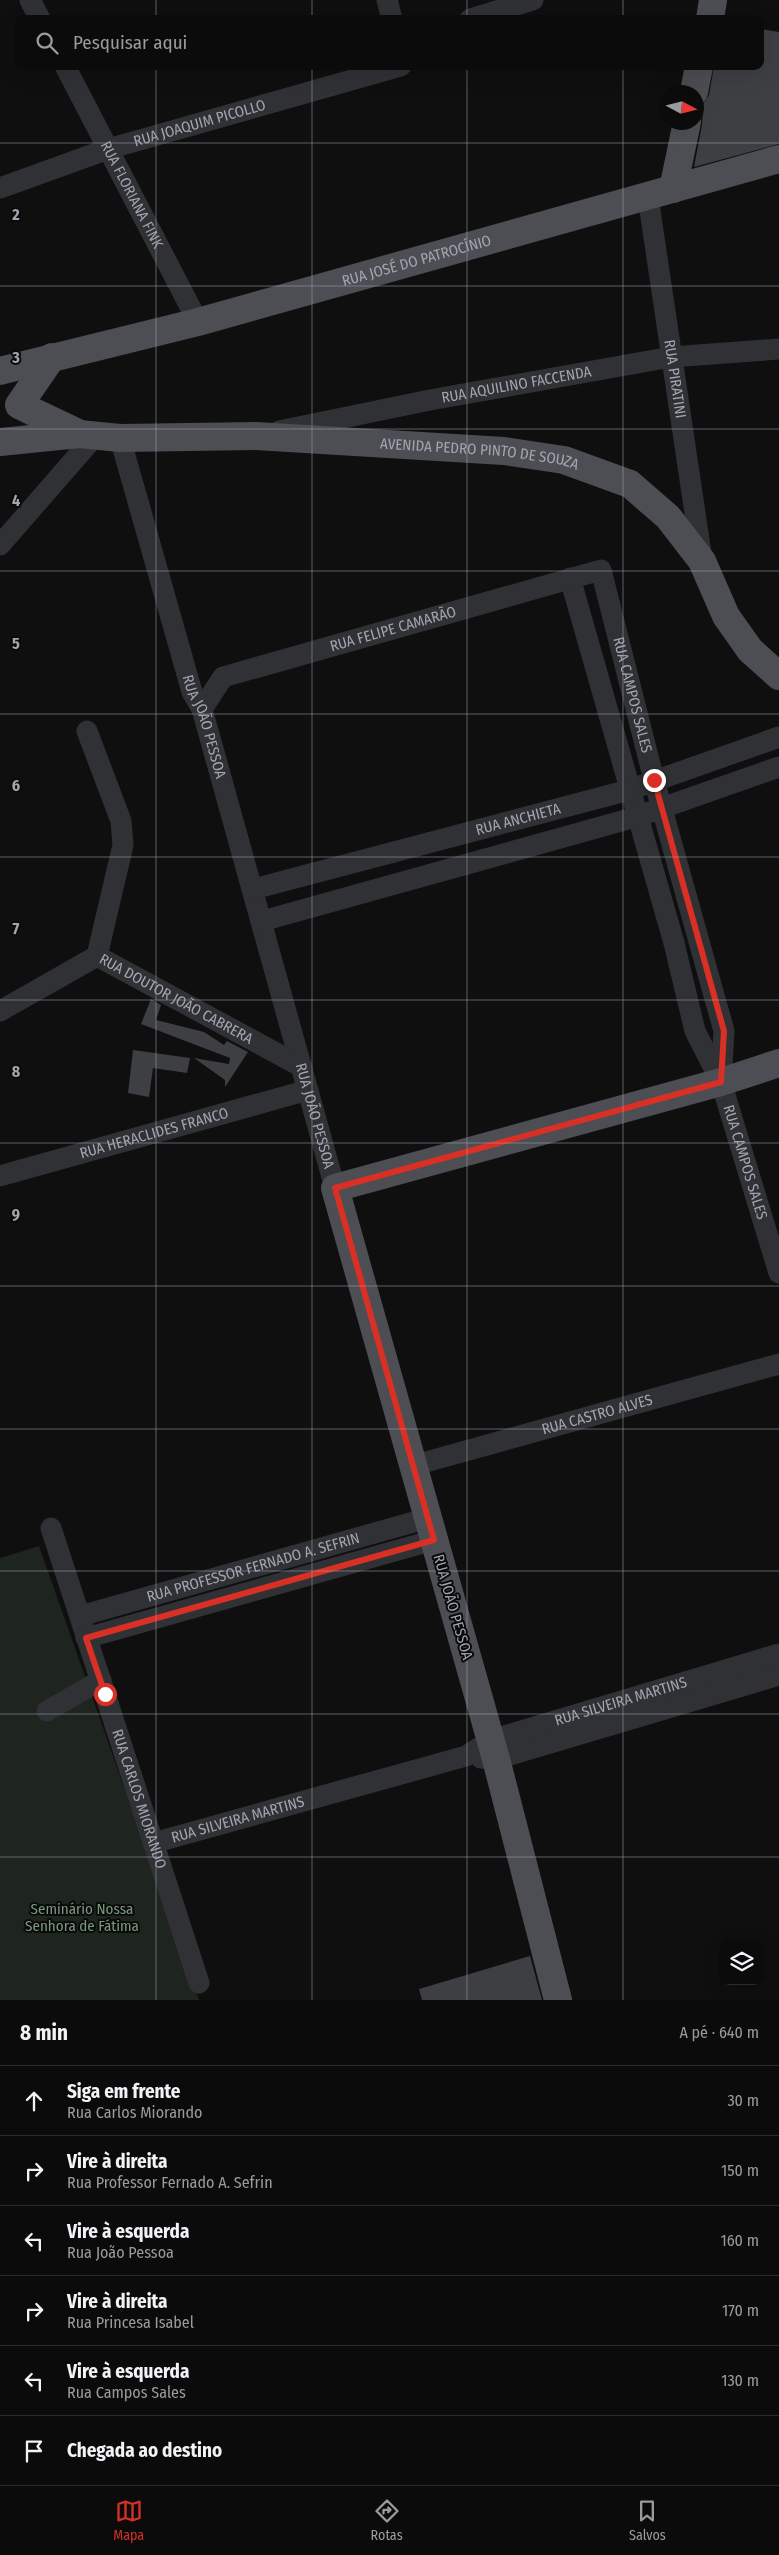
<!DOCTYPE html>
<html lang="pt">
<head>
<meta charset="utf-8">
<style>
	:root { --surface:#0b0b0c; --page:#141415; --text:#f1f3f6; --muted:#9a9b9d; --line:#2b2b2d; --accent:#d93025 }
	body { margin:0; font-family:"Fira Sans Condensed",sans-serif; background:var(--page); color:var(--text) }
	.controls { position:absolute; right:15px; bottom:15px; display:grid; overflow:hidden; border-radius:10px; box-shadow:0 5px 20px #0002 }
	.controls button { width:45px; height:45px; display:grid; place-items:center; padding:0; border:0; border-bottom:1px solid var(--line); background:var(--surface); color:var(--text); font:25px sans-serif }
	.compass { position:absolute; left:659px; top:85px; width:45px; height:45px; border-radius:50%; background:var(--surface); box-shadow:0 5px 20px #0002; rotate:97deg }
	.stop { position:absolute; width:15px; height:15px; margin:-11px; border:4px solid #d93025; border-radius:50%; background:#fff }
	.stop.end { background:#d93025; border-color:#fff; box-shadow:0 1px 5px #0008 }
	.list { margin:0; padding:0; list-style:none }
	h2 { display:flex; justify-content:space-between; align-items:center; height:65px; margin:0; padding:0 20px; font-size:21px }
	h2 small { font-size:16px; font-weight:400; color:var(--muted) }
	.list li { display:grid; grid-template-columns:32px 1fr auto; gap:15px; align-items:center; box-sizing:border-box; height:70px; padding:0 20px; border-top:1px solid var(--line) }
	.list b { display:block; font-size:19px; white-space:nowrap }
	.list p { margin:0; font-size:16px; white-space:nowrap; color:var(--muted) }
	.list em { font-size:16px; font-style:normal; color:var(--muted) }
	.icon { flex:none; width:28px; height:28px; fill:none; stroke:currentColor; stroke-width:2; stroke-linecap:round; stroke-linejoin:round }
	.map { position:relative; flex:none; width:779px; height:2000px; overflow:hidden }
	.search { position:absolute; background:var(--surface); box-shadow:0 5px 20px #0002; left:15px; right:15px; top:15px; height:55px; display:flex; align-items:center; gap:12px; box-sizing:border-box; padding:0 18px; border-radius:10px; color:var(--muted); font-size:19px }
	.sheet { height:485px; background:var(--surface) }
	nav { display:flex; justify-content:space-around; align-items:center; box-sizing:border-box; height:70px; border-top:1px solid var(--line); background:var(--surface); font-size:14px; color:var(--muted) }
	nav a { display:grid; justify-items:center; gap:2px }
	nav .on { color:var(--accent) }
	.map>svg:first-child { display:block }
	.green { fill:#1e241e }
	.building { fill:#3e3f43 }
	.lines { fill:none; stroke-linecap:round; stroke-linejoin:round }
	.minor { stroke:#303135; stroke-width:21 }
	.major { stroke:#4c4e54; stroke-width:28 }
	.route { stroke:#d93025; stroke-width:6 }
	.grid { fill:none; stroke:#a1a5b0; stroke-width:1; stroke-opacity:0.55 }
	.labels { text-anchor:middle; dominant-baseline:central; stroke-width:4; stroke-linejoin:round; paint-order:stroke }
	.street-label { font-size:15px; fill:#a1a5b0; stroke:#0a0a0b }
	.park-label { font-size:15px; fill:#789b7b; stroke:#0a0a0b }
	.grid-label { font-size:16px; text-anchor:middle; font-weight:bold; fill:#a1a5b0; stroke:#0a0a0b; stroke-width:4; stroke-linejoin:round; paint-order:stroke }
</style>
</head>
<body>
<div class="map">
<svg width="779" height="2000" viewBox="0 0 779 2000">
	<rect width="100%" height="100%" fill="#0f0f10"/>
	<path class="green" d="M39 1546 199 2000H0V1558Z"/>
	<path class="building" d="M760 29 779 32V144L694 167 702 125 703 104 709 95 714 66H760Z
		M151 999 161 1005 156 1020 204 1032 224 1045 227 1041 248 1052 225 1087V1080L194 1058 229 1064 230 1058 141 1024Z
		M133 1050 190 1058 187 1073 153 1068 149 1097 128 1093Z
		M530 1956 542 2000H422L419 1989Z"/>
	<g class="lines">
		<g class="minor">
			<path d="M30 0 40 19"/>
			<path d="M387 0 392 19"/>
			<path d="M470 19 533 0"/>
			<path id="s1" d="M65 66 198 322"/>
			<path id="s2" d="M0 188 108 149 401 66"/>
			<path id="s3" d="M648 197 702 560"/>
			<path id="s4" d="M279 431 430 400 671 357 779 349"/>
			<path id="s5" d="M120 438 192 692 202 709 335 1188"/>
			<path d="M0 545 95 436"/>
			<path id="s6" d="M570 578 674 943 695 1031 721 1082 779 1273"/>
			<path id="s7" d="M202 709 223 677 601 570 654 780 724 1031 721 1082"/>
			<path d="M87 731 121 821 123 845 97 956"/>
			<path id="s8" d="M253 889 629 790 779 737"/>
			<path d="M262 921 636 817 779 767"/>
			<path id="s9" d="M97 956 302 1067"/>
			<path d="M0 1011 97 956"/>
			<path id="s10" d="M0 1176 308 1090"/>
			<path id="s11" d="M415 1465 779 1364"/>
			<path id="s12" d="M51 1528 199 1983"/>
			<path id="s13" d="M80 1616 428 1518"/>
			<path d="M86 1638 434 1540"/>
			<path d="M47 1711 101 1680"/>
			<path d="M481 1758 496 1759 779 1675"/>
			<path id="s14" d="M153 1843 466 1756 491 1740 779 1654"/>
		</g>
		<g class="major">
			<path d="M710 19 713 0"/>
			<path d="M694 92 699 66"/>
			<path d="M673 189 687 122"/>
			<path d="M52 357 19 405 78 433"/>
			<path id="s15" d="M0 371 198 322 779 159"/>
			<path id="s16" d="M0 442 79 434 120 438 256 436 504 451 564 460 630 484 668 517 702 561 726 616 750 650 779 676"/>
			<path d="M558 2000 496 1759 335 1188 721 1082 779 1063"/>
		</g>
	</g>
	<g class="lines">
		<path class="route" d="M105 1694 86 1638 434 1540 335 1188 721 1082 724 1031 654 780"/>
	</g>
	<path class="grid" d="M156 0V19M312 0V19M467 0V19M623 0V19M156 66V2000M312 66V2000M467 66V2000M623 66V2000M0 143H779M0 286H779M0 429H779M0 571H779M0 714H779M0 857H779M0 1000H779M0 1143H779M0 1286H779M0 1429H779M0 1571H779M0 1714H779M0 1857H779"/>
	<g class="labels">
		<g class="street-label">
			<text stroke="none"><textPath href="#s2" startOffset="210">RUA JOAQUIM PICOLLO</textPath></text>
			<text stroke="none"><textPath href="#s1" startOffset="145">RUA FLORIANA FINK</textPath></text>
			<text stroke="none"><textPath href="#s15" startOffset="431">RUA JOSÉ DO PATROCÍNIO</textPath></text>
			<text stroke="none"><textPath href="#s3" startOffset="184">RUA PIRATINI</textPath></text>
			<text stroke="none"><textPath href="#s4" startOffset="242">RUA AQUILINO FACCENDA</textPath></text>
			<text stroke="none"><textPath href="#s16" startOffset="481">AVENIDA PEDRO PINTO DE SOUZA</textPath></text>
			<text stroke="none"><textPath href="#s7" startOffset="215">RUA FELIPE CAMARÃO</textPath></text>
			<text stroke="none"><textPath href="#s7" startOffset="560">RUA CAMPOS SALES</textPath></text>
			<text stroke="none"><textPath href="#s5" startOffset="301">RUA JOÃO PESSOA</textPath></text>
			<text stroke="none"><textPath href="#s8" startOffset="274">RUA ANCHIETA</textPath></text>
			<text stroke="none"><textPath href="#s9" startOffset="90">RUA DOUTOR JOÃO CABRERA</textPath></text>
			<text stroke="none"><textPath href="#s5" startOffset="706">RUA JOÃO PESSOA</textPath></text>
			<text stroke="none"><textPath href="#s10" startOffset="160">RUA HERACLIDES FRANCO</textPath></text>
			<text stroke="none"><textPath href="#s6" startOffset="611">RUA CAMPOS SALES</textPath></text>
			<text stroke="none"><textPath href="#s11" startOffset="189">RUA CASTRO ALVES</textPath></text>
			<text stroke="none"><textPath href="#s13" startOffset="180">RUA PROFESSOR FERNADO A. SEFRIN</textPath></text>
			<text transform="translate(453 1607) rotate(74)">RUA JOÃO PESSOA</text>
			<text stroke="none"><textPath href="#s14" startOffset="490">RUA SILVEIRA MARTINS</textPath></text>
			<text stroke="none"><textPath href="#s12" startOffset="285">RUA CARLOS MIORANDO</textPath></text>
			<text stroke="none"><textPath href="#s14" startOffset="88">RUA SILVEIRA MARTINS</textPath></text>
		</g>
		<g class="park-label">
			<text x="82" y="1909">Seminário Nossa<tspan x="82" dy="17">Senhora de Fátima</tspan></text>
		</g>
	</g>
	<g class="grid-label">
		<text x="16" y="220">2</text>
		<text x="16" y="363">3</text>
		<text x="16" y="506">4</text>
		<text x="16" y="649">5</text>
		<text x="16" y="791">6</text>
		<text x="16" y="934">7</text>
		<text x="16" y="1077">8</text>
		<text x="16" y="1220">9</text>
	</g>
</svg>
<div class="controls">
<button><svg class="icon" aria-label="layers" viewBox="0 0 24 24"><path d="M12 4l9 5-9 5-9-5zM3 14l9 5 9-5"/></svg></button>
</div>
<svg class="compass" viewBox="-18 -18 36 36"><path d="M0-13l5 13h-10z" fill="#e53935"/><path d="M0 13l5-13h-10z" fill="#9a9b9d"/></svg>
<div class="stop" style="left:105px;top:1694px"></div>
<div class="stop end" style="left:654px;top:780px"></div>
<div class="search"><svg class="icon" aria-label="search" viewBox="0 0 24 24"><circle cx="10" cy="10" r="6"/><path d="M15 15l6 6"/></svg>Pesquisar aqui</div>
</div>
<section class="sheet">
<h2>8 min<small>A pé · 640 m</small></h2>
<ul class="list">
<li><svg class="icon" aria-label="ahead" viewBox="0 0 24 24"><path d="M12 20V5M6 11l6-6 6 6"/></svg><div><b>Siga em frente</b><p>Rua Carlos Miorando</p></div><em>30 m</em></li>
<li><svg class="icon" aria-label="right" viewBox="0 0 24 24"><path d="M7 20v-9h11M14 6l5 5-5 5"/></svg><div><b>Vire à direita</b><p>Rua Professor Fernado A. Sefrin</p></div><em>150 m</em></li>
<li><svg class="icon" aria-label="left" viewBox="0 0 24 24"><path d="M17 20v-9H6M10 6l-5 5 5 5"/></svg><div><b>Vire à esquerda</b><p>Rua João Pessoa</p></div><em>160 m</em></li>
<li><svg class="icon" aria-label="right" viewBox="0 0 24 24"><path d="M7 20v-9h11M14 6l5 5-5 5"/></svg><div><b>Vire à direita</b><p>Rua Princesa Isabel</p></div><em>170 m</em></li>
<li><svg class="icon" aria-label="left" viewBox="0 0 24 24"><path d="M17 20v-9H6M10 6l-5 5 5 5"/></svg><div><b>Vire à esquerda</b><p>Rua Campos Sales</p></div><em>130 m</em></li>
<li><svg class="icon" aria-label="arrive" viewBox="0 0 24 24"><path d="M6 21V4h12l-3 4 3 4H6"/></svg><div><b>Chegada ao destino</b></div></li>
</ul>
</section>
<nav>
<a class="on"><svg class="icon" aria-label="map" viewBox="0 0 24 24"><path d="M3 6l6-2 6 2 6-2v14l-6 2-6-2-6 2zM9 4v14M15 6v14"/></svg>Mapa</a>
<a><svg class="icon" aria-label="directions" viewBox="0 0 24 24"><path d="M12 3l9 9-9 9-9-9zM9 14v-3h6M13 9l2 2-2 2"/></svg>Rotas</a>
<a><svg class="icon" aria-label="saved" viewBox="0 0 24 24"><path d="M7 4h10v16l-5-4-5 4z"/></svg>Salvos</a>
</nav>
</body>
</html>
